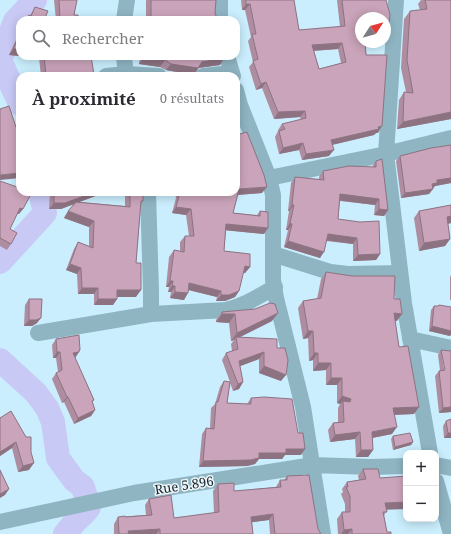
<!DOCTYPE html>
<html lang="fr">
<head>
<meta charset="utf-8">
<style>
	:root { --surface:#fff; --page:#f2f2f3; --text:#2b2b33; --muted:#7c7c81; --line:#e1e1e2 }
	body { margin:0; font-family:"Noto Serif",serif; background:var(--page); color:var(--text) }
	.controls { position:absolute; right:12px; bottom:12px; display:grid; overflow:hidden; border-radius:8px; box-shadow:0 2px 10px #0003 }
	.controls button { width:36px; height:36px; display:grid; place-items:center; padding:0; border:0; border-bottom:1px solid var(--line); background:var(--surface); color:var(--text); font:20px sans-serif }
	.compass { position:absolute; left:355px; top:12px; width:36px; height:36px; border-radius:50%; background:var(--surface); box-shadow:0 2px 10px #0003; rotate:54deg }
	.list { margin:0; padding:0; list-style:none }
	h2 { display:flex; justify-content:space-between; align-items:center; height:52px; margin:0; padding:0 16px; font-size:17px }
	h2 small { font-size:13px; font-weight:400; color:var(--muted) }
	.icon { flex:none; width:22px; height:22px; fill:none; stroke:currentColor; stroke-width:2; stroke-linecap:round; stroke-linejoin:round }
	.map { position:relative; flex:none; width:451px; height:534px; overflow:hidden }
	.search { position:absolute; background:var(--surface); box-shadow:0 2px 10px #0003; left:16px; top:16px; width:224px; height:44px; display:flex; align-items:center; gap:10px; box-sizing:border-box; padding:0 14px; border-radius:12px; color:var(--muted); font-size:15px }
	.panel { position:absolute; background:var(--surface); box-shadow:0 2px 10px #0003; left:16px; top:72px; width:224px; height:124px; border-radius:12px }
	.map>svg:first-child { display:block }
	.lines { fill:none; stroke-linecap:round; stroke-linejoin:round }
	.river { stroke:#c8c9f5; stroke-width:24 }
	.minor { stroke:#8fb4c2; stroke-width:16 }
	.wall { fill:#ae8da0; fill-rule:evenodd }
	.shaded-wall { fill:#8d7382 }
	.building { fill:#caa4ba; stroke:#8d7382; fill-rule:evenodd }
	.labels { text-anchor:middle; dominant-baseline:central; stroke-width:3; stroke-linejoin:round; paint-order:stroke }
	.street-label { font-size:13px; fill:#112329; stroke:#eef6fa }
</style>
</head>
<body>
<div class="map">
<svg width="451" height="534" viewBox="0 0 451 534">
	<rect width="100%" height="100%" fill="#caeefd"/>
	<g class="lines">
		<path class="river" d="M20 104 0 60 15 21 35 0
			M0 262 45 213 40 192
			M0 360 36 393 47 408 53 422 58 458 74 480 83 487 89 507C86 512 82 515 78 519 73 523 70 529 65 534"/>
		<path class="minor" d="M220 0V20
			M396 0 386 154 404 303 430 453
			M124 20 127 0
			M124 56 126 76
			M227 56 233 76
			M106 76 126 74 159 76
			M203 76 232 73
			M236 90 240 105 269 178 273 195V280L276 298 303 407 323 534
			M269 178 386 154 451 138
			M148 192 151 291V314
			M273 254 330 272 348 274 400 273
			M38 333 151 314 226 310C244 306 259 296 275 287
			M410 339 451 348
			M436 465 451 468
			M436 481 451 534
			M0 522 134 493 313 465 371 467 406 466"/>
	</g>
	<path class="wall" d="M54 0H77L74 15 79 20H56Z
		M146 0H216L215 13 217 18 218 20H146Z
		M241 0H294L299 30 340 27 337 0H386L388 31 385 36V18H361L378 133H376L374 135 332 145 329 156 302 160 299 150 279 154 275 137 278 131V130L282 124 301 120 300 117 274 119 262 88 256 90 249 67 253 62 248 41 251 37 245 10H242ZM338 49 341 63 319 69 314 51Z
		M421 0H451V119L397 129 399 100 404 92H406L401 68 404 19 410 11 420 10 418 4Z
		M35 7 44 20H25L29 15 30 16Z
		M20 31V56L9 55Z
		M21 56H91L94 75 104 76H41L39 58Z
		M140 56H224V58L220 65 199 68 194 75 166 70 160 67 139 64Z
		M451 145V183L435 186 429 194 401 198 396 161 400 156Z
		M376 161 388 210 384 216 374 215 375 205 340 201 338 219 380 254 376 260 353 261V244L326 241 320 258 284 247 288 230H286L289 211H288L291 183 295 177 319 179V177L323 171 372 167Z
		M0 181 19 214H17L10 229 11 244 7 250 0 246Z
		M50 192H103L101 194 78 202 125 206V192H143V201L141 205 136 263V297H117V299L113 305H94V294H78L77 274 66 270 74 249 78 242 89 246V227L64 218 74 204 61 209H49Z
		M175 192H236L262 193 238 195 233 213 257 215 260 211 268 228 264 234 226 230 224 251 250 267 245 273H243L239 291 235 297 225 301H216L217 297 188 290 184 300 170 298 171 292H168L169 287H166L169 257 174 250 180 251V242L185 236H189L186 215 172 213 176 198Z
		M451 205V223L448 224 450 239 445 246 419 251 414 218 419 211Z
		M326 272 394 299 397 321H395L399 347 414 414 395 415 392 434 372 438 373 450 368 457H356L355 439 330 442 328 430 333 423 338 422V408L340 404 337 403V385H326V370L313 371V360L309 361 308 338 303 339 298 308 303 301 317 299 321 279Z
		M451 275V300H450V277Z
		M29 299 37 323 32 326H24L25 305Z
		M439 305 450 336 429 331 431 310 434 306H438Z
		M222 312 272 321 240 337 277 348 281 381 259 373V359L240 366 243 382 239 389 233 391 230 383 227 403 247 404 251 398 301 455H285L282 459H259L255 464 247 466 199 467 202 434 206 428H210L211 408 215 404 220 387 224 381 230 382 222 360 226 353 232 351 231 344 234 340 231 341 229 323 216 322V320Z
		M56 339 79 352 75 358 94 400 92 402 95 410 91 416 74 424 64 402 62 403 52 379 56 373 58 372 56 358H53L52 345Z
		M441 350 451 412 439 413 435 376 439 371 440 370 438 355Z
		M11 411 29 470 18 472 12 448 0 456V418Z
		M451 419V438H444L443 426 446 421Z
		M393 436 413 442 411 445 393 450 391 439Z
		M363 469 387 509 384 516 387 532 391 534H338L337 519 342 512H345V504L341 494 343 492 342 489 347 482 359 480 358 476Z
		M287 476 321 534H270L269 520 252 522 253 534H114V524L118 517 146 515 145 505 149 499 174 518 214 513 213 491 218 484 234 491 276 487 280 480H284Z"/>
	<path class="shaded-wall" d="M246 4H250L245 10H242Z
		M385 31H388L385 36Z
		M342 43 338 49 308 51 312 45Z
		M13 49H20V56L9 55Z
		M21 56H40L39 58Z
		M144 57 165 60 160 67 139 64Z
		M224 58 220 65 198 68 202 62Z
		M171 64 198 68 194 75 166 70Z
		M266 82 262 88 256 90 261 84Z
		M305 111 300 117 274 119 278 112Z
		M451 112V119L397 129 403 122Z
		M382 126 378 133H376L374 135 327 146 331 140 378 127Z
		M303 143 299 150 279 154 283 148Z
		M334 150 329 156 302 160 306 154Z
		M20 173V178L0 180V175Z
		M451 178V183L435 186 433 188 428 189 432 184 437 180Z
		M267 187 262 193 235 195 239 189Z
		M433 189 429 194 401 198 405 193Z
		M95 192H103L101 194 61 209H49L54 203Z
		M340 194 379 199 375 205 336 200Z
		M292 205H294L289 211H288Z
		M176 207 191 209 186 215 172 213Z
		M20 208 23 209 19 214 16 213Z
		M379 209 388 210 384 216 374 215Z
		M68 211 94 221 89 227 64 218Z
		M451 216V223L441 225 447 217Z
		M290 223 292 224 288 230H286Z
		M226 224 268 228 264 234 222 230Z
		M328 234 357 238 353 244 324 240Z
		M450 239 445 246 419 251 424 243Z
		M288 241 324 252 320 258 284 247Z
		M380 254 376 260 353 261 358 255Z
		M70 264 81 268 77 274 66 270Z
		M245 266 250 267 245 273 241 272Z
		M170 281H173L169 287H166Z
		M189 283 221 291 217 297 185 289Z
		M172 286H175L171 292H168Z
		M82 288H98L94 294H78Z
		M117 290H141L136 297H113Z
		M239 291 235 297 225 301H216L221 295Z
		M175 292 188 293 184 300 170 298Z
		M98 299H117L113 305H94Z
		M278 313 272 321 236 339V337L234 340 231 341 237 333Z
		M394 313 402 314 397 321 389 320Z
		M222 314H235L229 323 216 322Z
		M41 318 37 323 32 326H24L29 320Z
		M432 326 451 331V335L450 336 429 331Z
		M308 331H313L308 338 303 339Z
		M79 350H80L75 358 73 353Z
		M57 352H60L56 358H53Z
		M264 352 259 359 235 368 239 361Z
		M314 353H318L313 360 309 361Z
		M318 363H331L326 370 313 371Z
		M264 366 286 375 281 381 259 373Z
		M331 378H342L337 385H326Z
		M243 382 239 389 233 391 238 384Z
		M342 396 351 399 346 406 343 401 340 404 337 403Z
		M67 397H68L64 402 62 403Z
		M419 407 414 414 388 415 393 408Z
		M451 407V412L439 413 443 408Z
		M95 410 91 416 74 424 78 418Z
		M397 427 392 434 367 439 372 432Z
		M360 432 355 439 330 442 335 435Z
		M448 433H451V438H444Z
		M16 442 12 448 0 456V452Z
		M413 442 411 445 393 450 395 447Z
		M286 449H305L301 455H285L282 459H259L255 464 247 466 199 467 203 461Z
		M361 450H373L368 457H356Z
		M34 463 29 470 18 472 23 466Z
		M9 489 5 495 0 498V494Z
		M406 502V509L380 510 385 503Z
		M273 514 269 520 246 523 251 517Z
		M160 529 156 534H126L128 531Z
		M352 529 348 534H341L344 530Z"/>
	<path class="building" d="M59 0H77L74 15H78L79 20H60Z
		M151 0H216L215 13 217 18 218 20H151Z
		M246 0H294L299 30 345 26 342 0H386L390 15 388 31H385V18H361V42H365L366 55H387L382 126 378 127 379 129 331 140 334 150 306 154 303 143 283 148 279 131 285 129 282 124 306 118 305 111 278 112 266 82 261 84 253 61 258 59 252 34H256L250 4H246ZM342 43 346 62 319 69 312 45Z
		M425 0H451V112L403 122 404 92 413 93 407 60 410 11 427 9Z
		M35 7 48 11 44 20H26L29 15 31 16Z
		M98 18V20H86Z
		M20 34V49H13Z
		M44 56H91L94 75 102 74 104 76H46Z
		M144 56H224V58L202 62 198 68 171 64 165 60 144 57Z
		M236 105 239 114H236Z
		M9 106 20 139V173L0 175V109Z
		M247 132 264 175 267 187 239 189 233 213 260 216V211L268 212V228L226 224 224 251 250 254V267L245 266 239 291 229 295H221V291L189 283 188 293 175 292V286H172L173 281H170L174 250 184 252 185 236H194L191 209 176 207 180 192H236V135Z
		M451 145V178L437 180V183L432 184 433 189 405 193 400 156 431 148Z
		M382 159 388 210 379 209V199L340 194 338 219 360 222 379 221 380 254 358 255 357 238 328 234 324 252 288 241 292 224 290 223 294 205H292L295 177 324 180 323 171 349 166 376 167V161Z
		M0 181 20 188V192H32L23 209 20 208 10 229 17 233 11 244 0 238Z
		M54 192H95L65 203H54Z
		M130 192H143V201H141L136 263H141V290H117V299H98V288H82L81 268 70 264 78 242 93 248 94 221 68 211 76 202 130 207Z
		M451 205V216L447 217 450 239 424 243 419 211Z
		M326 272 352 276H395L394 299H400L402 313V314L394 313 399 347 408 346 419 407 393 408 397 427 372 432 373 450H361L360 432 335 435 333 423 344 422 343 401 350 402 351 399 342 396V378H331V363H318V353H314L313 331H308L303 301 321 298Z
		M29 299H42L41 318 36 320H29Z
		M270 303 275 304 278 313 237 333 235 314H222V312L255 309Z
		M439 305 451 307V331L432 326 434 306H438Z
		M79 335 80 350H79V352L73 353 94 400 92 401 95 410 78 418 68 397H67L56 373 62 370 60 352H57L56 339Z
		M236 337 277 339V348H285L288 360 286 375 264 366V352L239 361 243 382 238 384 226 353 238 349Z
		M441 350 451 351V407L443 408 439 371 445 370Z
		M224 381 230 382 227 403 249 404H251V398L264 397 292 399 298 433H303L305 449H286V453H259V458L251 460 203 461 206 428 214 429 216 402H218Z
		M11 411 26 437H31V452L34 463 23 466 16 442 0 452V418Z
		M451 419V433H448L446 421Z
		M410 433 413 442 395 447 393 436Z
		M363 469H378L380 478 406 476V502L385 503 387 512H383L387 532H391V534H352V529L344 530 342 512H350V496L346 487H348L347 482 366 479Z
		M0 470 9 489 0 494Z
		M309 475 318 529 321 534H275L273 514 251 517 253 534H160V529L128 531 129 534H119L118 517 125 516V517L152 515 149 499 171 495 174 518 219 512 218 484 234 483V491L281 487 280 480H287V476Z"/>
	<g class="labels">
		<g class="street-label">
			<text transform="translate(184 485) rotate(-9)">Rue 5.896</text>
		</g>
	</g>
</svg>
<div class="controls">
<button>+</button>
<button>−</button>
</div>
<svg class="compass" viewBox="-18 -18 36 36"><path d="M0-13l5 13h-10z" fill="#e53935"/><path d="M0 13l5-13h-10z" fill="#7c7c81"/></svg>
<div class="search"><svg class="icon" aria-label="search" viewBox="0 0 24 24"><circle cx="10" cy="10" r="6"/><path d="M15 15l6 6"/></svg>Rechercher</div>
<section class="panel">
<h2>À proximité<small>0 résultats</small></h2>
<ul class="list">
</ul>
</section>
</div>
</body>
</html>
